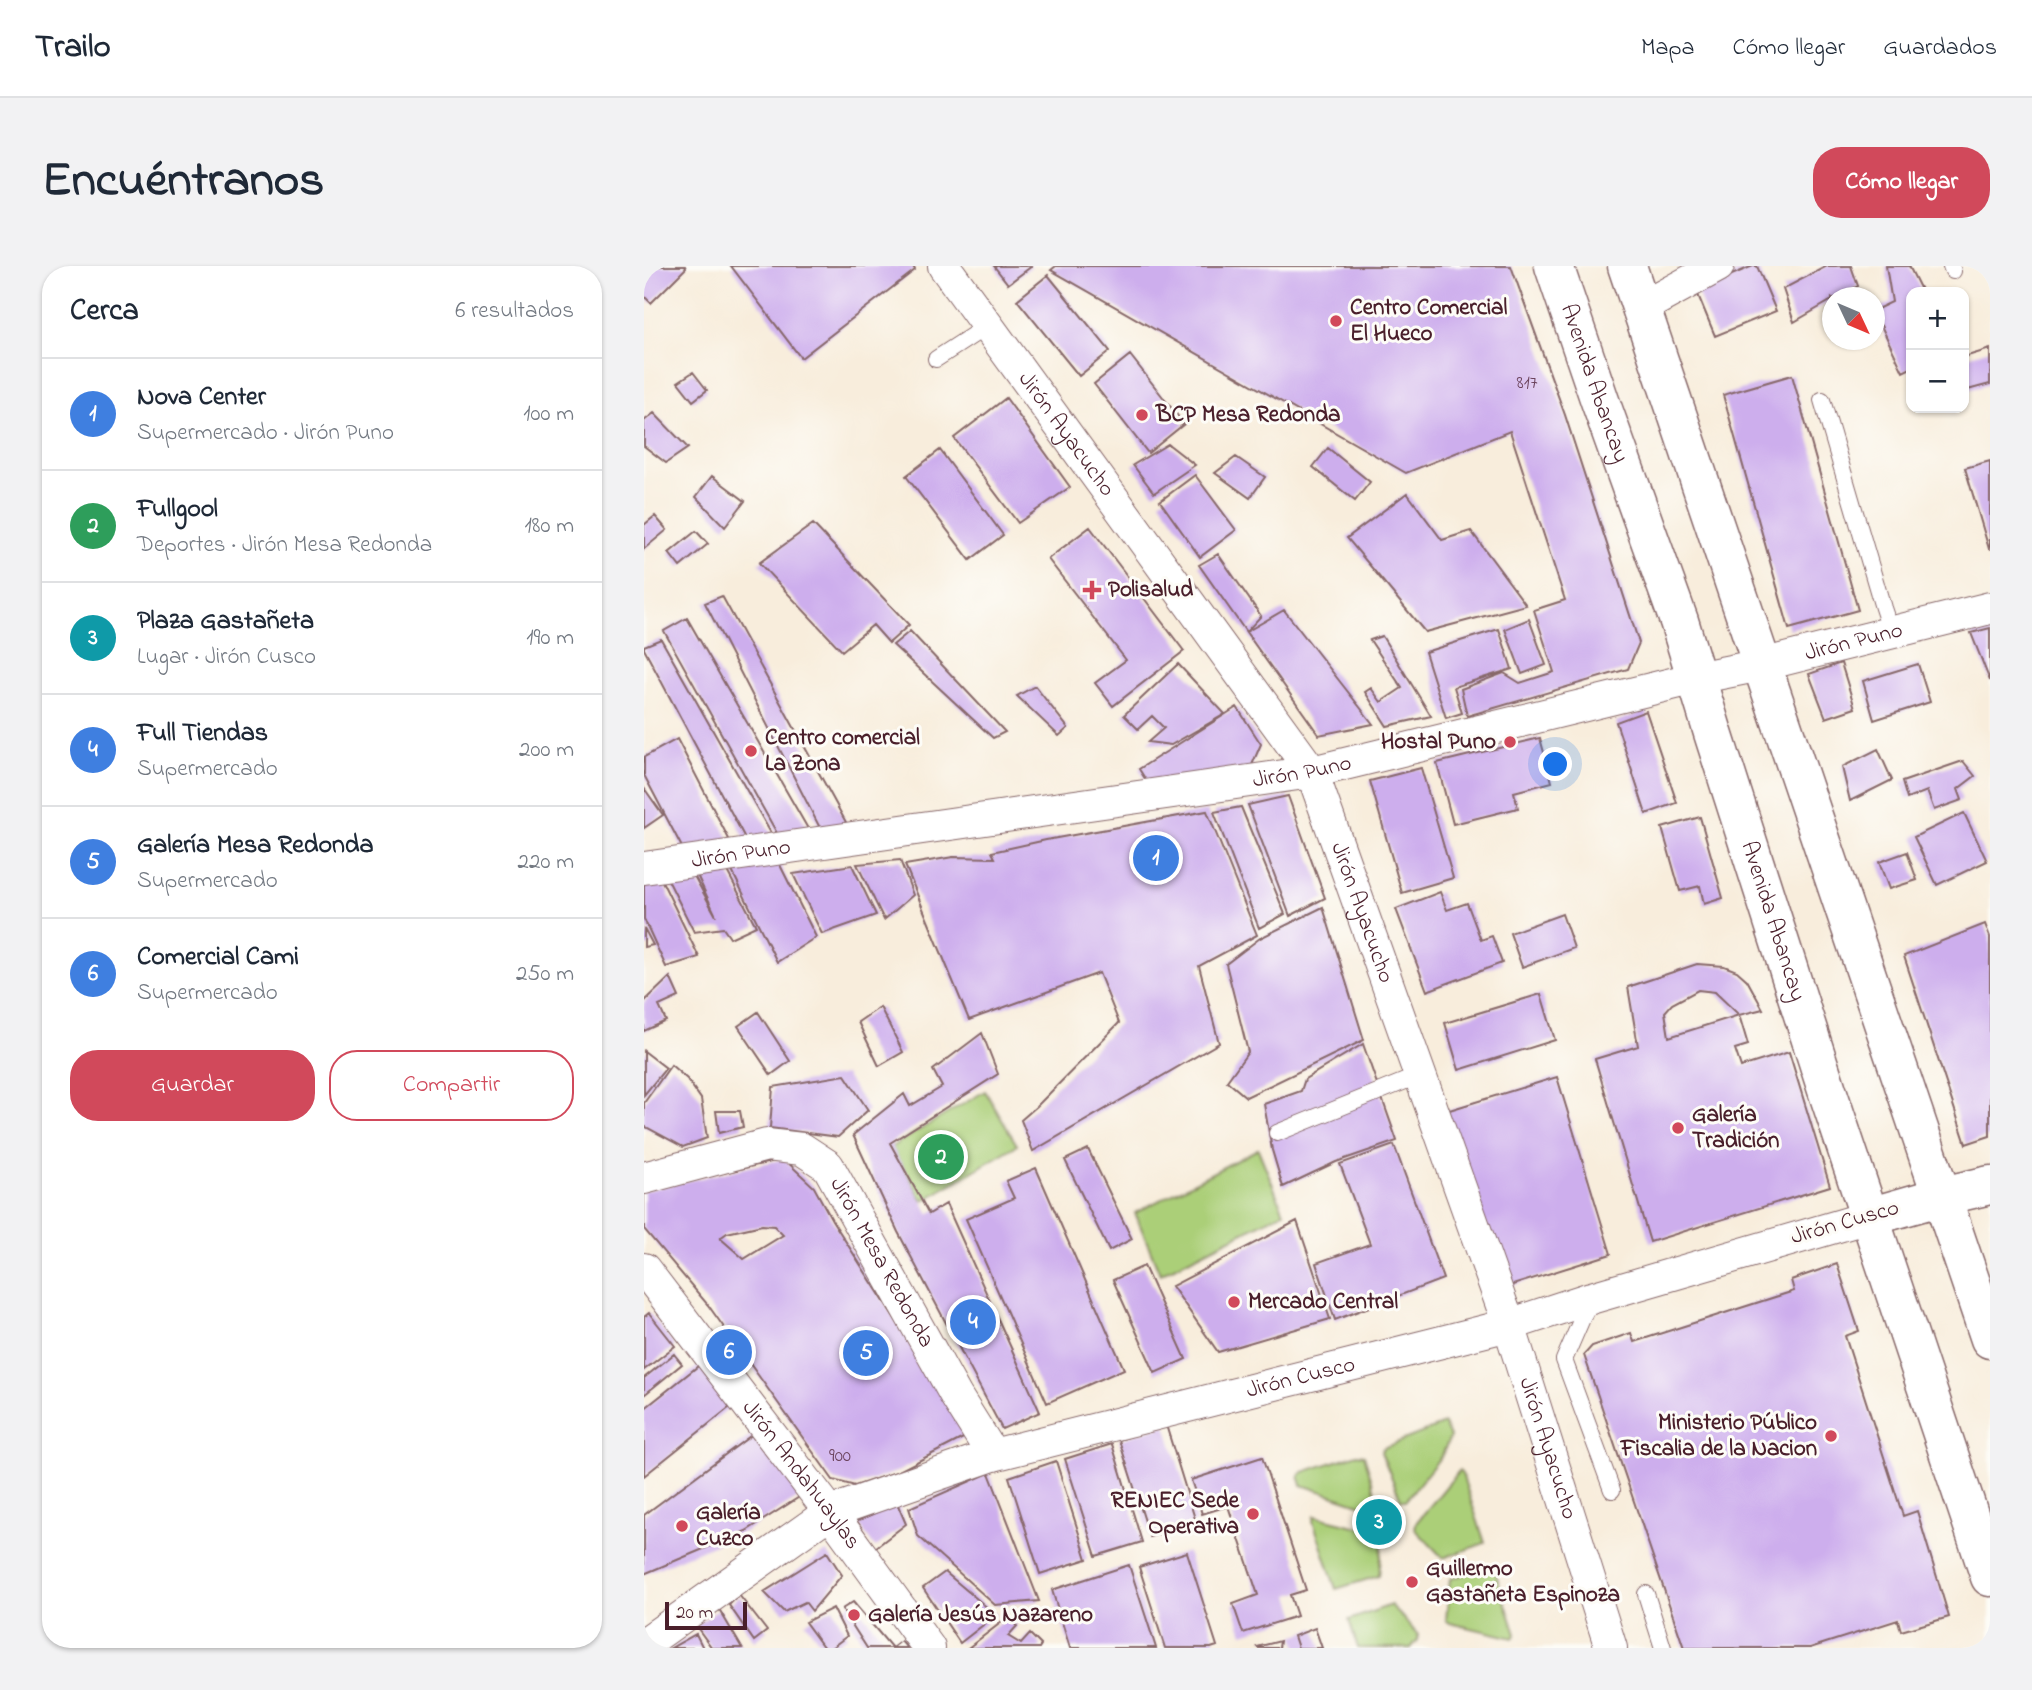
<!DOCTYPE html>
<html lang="es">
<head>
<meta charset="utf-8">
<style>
	:root { --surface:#fff; --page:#f2f2f3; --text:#1f2937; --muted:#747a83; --line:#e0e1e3; --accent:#d1495b }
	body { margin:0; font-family:"Indie Flower",sans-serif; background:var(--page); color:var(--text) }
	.controls { position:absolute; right:21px; top:21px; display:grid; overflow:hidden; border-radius:14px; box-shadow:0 2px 5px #0004 }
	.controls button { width:63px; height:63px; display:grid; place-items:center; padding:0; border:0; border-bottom:2px solid var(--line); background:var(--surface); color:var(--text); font:35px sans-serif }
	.compass { position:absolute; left:1178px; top:21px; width:63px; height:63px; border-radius:50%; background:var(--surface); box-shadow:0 2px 5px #0004; rotate:134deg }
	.scale { position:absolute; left:21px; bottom:18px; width:82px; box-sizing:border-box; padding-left:7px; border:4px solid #4a1f2b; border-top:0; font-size:19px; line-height:24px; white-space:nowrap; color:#4a1f2b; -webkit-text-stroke:5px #fdfcf7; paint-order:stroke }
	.you { position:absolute; left:912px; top:499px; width:24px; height:24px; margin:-18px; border:5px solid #fff; border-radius:50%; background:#1a73e8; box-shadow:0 0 0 10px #1a73e833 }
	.badge { display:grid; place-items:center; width:46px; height:46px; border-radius:50%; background:var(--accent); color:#fff; font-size:23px; font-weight:700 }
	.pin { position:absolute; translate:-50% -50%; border:4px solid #fff; box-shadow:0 2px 7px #0006 }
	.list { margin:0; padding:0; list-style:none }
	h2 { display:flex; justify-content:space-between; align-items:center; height:91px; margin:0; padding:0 28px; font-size:30px }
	h2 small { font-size:23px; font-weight:400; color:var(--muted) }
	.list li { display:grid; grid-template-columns:46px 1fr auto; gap:21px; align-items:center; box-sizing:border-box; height:112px; padding:0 28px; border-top:2px solid var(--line) }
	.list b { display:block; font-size:26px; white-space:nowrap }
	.list p { margin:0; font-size:23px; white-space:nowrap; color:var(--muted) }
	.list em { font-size:23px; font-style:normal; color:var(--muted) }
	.actions { display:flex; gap:14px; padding:21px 28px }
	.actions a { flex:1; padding:16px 0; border:2px solid var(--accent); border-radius:28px; text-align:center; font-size:24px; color:var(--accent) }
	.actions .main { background:var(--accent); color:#fff }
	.map { position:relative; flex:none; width:1346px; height:1382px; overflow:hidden; border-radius:28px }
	header { display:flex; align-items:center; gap:42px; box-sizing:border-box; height:98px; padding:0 35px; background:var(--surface); border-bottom:2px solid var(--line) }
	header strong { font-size:33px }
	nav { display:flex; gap:38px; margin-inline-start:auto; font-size:24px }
	.intro { display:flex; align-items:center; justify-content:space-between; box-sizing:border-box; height:168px; padding:0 42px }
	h1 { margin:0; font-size:49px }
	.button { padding:18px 32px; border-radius:28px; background:var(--accent); color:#fff; font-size:24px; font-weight:700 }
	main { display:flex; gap:42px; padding:0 42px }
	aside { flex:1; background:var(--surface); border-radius:28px; box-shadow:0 2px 5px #0004 }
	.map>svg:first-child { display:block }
	.green { fill:#abcf78; stroke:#7a7752; stroke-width:2 }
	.building { fill:#cdaeed; fill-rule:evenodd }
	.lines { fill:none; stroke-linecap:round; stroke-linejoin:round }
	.lane-casing { stroke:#876769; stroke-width:18 }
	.street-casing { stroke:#876769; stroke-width:34 }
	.secondary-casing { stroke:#876769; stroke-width:41 }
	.primary-casing { stroke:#876769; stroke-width:41 }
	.lane { stroke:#fff; stroke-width:16 }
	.street { stroke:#fff; stroke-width:32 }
	.secondary { stroke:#fff; stroke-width:38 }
	.primary { stroke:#fff; stroke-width:38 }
	.poi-dot { fill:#d1495b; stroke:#fdfcf7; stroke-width:2.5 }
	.labels { text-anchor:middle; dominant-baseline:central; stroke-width:6; stroke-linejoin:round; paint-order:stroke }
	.number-label { font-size:19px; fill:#6b435c }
	.poi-label { font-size:23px; font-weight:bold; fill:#4a1f2b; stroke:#fdfcf7; text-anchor:start }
	.street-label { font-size:23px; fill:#4a1f2b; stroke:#fdfcf7 }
</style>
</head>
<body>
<header>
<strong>Trailo</strong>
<nav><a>Mapa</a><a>Cómo llegar</a><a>Guardados</a></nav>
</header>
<div class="intro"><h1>Encuéntranos</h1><a class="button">Cómo llegar</a></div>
<main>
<aside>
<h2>Cerca<small>6 resultados</small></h2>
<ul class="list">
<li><span class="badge" style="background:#3f7fe0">1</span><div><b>Nova Center</b><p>Supermercado · Jirón Puno</p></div><em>100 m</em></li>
<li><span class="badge" style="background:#2e9e5b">2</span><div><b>Fullgool</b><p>Deportes · Jirón Mesa Redonda</p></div><em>180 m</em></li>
<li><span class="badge" style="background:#0f9aa8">3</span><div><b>Plaza Gastañeta</b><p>Lugar · Jirón Cusco</p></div><em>190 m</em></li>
<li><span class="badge" style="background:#3f7fe0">4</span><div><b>Full Tiendas</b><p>Supermercado</p></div><em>200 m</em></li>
<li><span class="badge" style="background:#3f7fe0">5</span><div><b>Galería Mesa Redonda</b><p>Supermercado</p></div><em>220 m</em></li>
<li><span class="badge" style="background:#3f7fe0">6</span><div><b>Comercial Cami</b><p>Supermercado</p></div><em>250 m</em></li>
</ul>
<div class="actions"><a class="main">Guardar</a><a>Compartir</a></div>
</aside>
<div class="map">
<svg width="1346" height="1382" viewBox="0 0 1346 1382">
	<rect width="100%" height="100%" fill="#fdfcf7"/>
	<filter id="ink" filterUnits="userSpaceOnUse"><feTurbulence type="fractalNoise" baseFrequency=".0143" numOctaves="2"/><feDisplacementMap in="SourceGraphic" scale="14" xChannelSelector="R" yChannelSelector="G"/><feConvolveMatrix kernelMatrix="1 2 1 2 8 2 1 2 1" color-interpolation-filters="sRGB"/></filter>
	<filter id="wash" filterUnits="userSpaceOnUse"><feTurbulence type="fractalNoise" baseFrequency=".00686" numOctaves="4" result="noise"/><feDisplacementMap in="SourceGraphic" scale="28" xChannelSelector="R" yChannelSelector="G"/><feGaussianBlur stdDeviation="1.57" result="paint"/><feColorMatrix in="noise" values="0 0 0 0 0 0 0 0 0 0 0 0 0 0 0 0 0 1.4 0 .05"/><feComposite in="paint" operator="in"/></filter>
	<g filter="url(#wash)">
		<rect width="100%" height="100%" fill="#f8eddc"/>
		<path class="green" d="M341 825 373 879 279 935 247 881Z
			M614 883 640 946 516 1008 491 947Z
			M800 1158 806 1171 798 1189 762 1234H757L737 1186 739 1182Z
			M713 1188 720 1189 735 1238 734 1242 730 1243 658 1219 655 1210 659 1206Z
			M815 1205 818 1208 841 1277 799 1292 771 1263 772 1257Z
			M670 1250 735 1266 739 1269 735 1310 692 1323 669 1255Z
			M849 1299 872 1368 869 1372 806 1357 802 1354 806 1313Z
			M747 1339 774 1369V1374L767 1382H714L705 1354Z"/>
		<g id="blocks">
			<path class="building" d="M0 0H41L42 2 7 37 0 30Z
				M87 0H269L271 4 157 92Z
				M350 0H388L364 18Z
				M412 0H867L921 149 995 377 984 403 823 450 817 423 860 407 876 417 910 406 890 344 921 334 866 165 762 207 407 4Z
				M1109 0H1113L1132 45 1071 70 1052 24Z
				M1183 0H1207L1214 20 1193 32H1188V34L1150 56 1139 23Z
				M1242 0H1265L1278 26H1267V102L1259 106 1231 47V44L1248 36Z
				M404 9 466 85 435 110 373 34Z
				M1346 83V118L1320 125V91Z
				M486 89 540 158 504 187 450 118Z
				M49 106 63 124 49 135 34 116Z
				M1148 109 1214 344 1145 363 1079 129Z
				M362 132 426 221 374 257 310 172Z
				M10 147 44 182 22 197 0 180V155Z
				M524 178 551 199 510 227 489 199Z
				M684 182 726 216 711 235 669 201Z
				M296 184 359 269 326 294 262 210Z
				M592 191 621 211 606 232 571 207Z
				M1346 195V283H1345L1321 202Z
				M551 209 592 264 556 291 516 235Z
				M68 210 101 235 81 261 52 231Z
				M763 227 798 274 827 265 882 339 781 366 703 272Z
				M11 250 23 264 0 283V259Z
				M169 258 265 359 245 377 229 359 198 385 115 297Z
				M446 261 540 385 469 440 451 417 482 394 404 293Z
				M52 265 64 278 36 301 25 287Z
				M574 288 617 350 602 366 555 299Z
				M78 330 204 560 177 564 61 337Z
				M640 344 729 458 675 469 602 366Z
				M43 352 167 568 134 569 20 365Z
				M885 353 902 399 878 408 861 363Z
				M1346 362V415L1327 367Z
				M855 363 868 403 810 421 818 447 802 452 781 386Z
				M266 365 361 466 349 472 249 379Z
				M738 370 787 450 743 460 721 426 727 422 737 436 758 422 726 374Z
				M17 373 128 569 103 576 0 383V380Z
				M1197 397 1211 442 1182 452 1165 408Z
				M534 398 581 448 527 479 504 476 520 462 508 450 494 463 480 449Z
				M1274 398 1286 436 1230 454 1219 415Z
				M391 420 424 462 415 470 373 430Z
				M593 441 617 478 605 506 505 519 495 503Z
				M1002 445 1033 537 1002 548 972 456Z
				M896 472 908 516 870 526 874 542 809 558 793 497Z
				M33 473 87 577 41 587 0 509V491Z
				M1234 483 1248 514 1206 535 1198 501Z
				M1319 495 1331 510 1314 523 1318 534 1290 544 1283 525 1263 533 1258 516Z
				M777 502 809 612 758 627 726 515Z
				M0 522 19 549 0 562Z
				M644 530 681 632 646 650 604 539Z
				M597 541 641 648 615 662 570 546Z
				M563 545 613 669 555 700 575 777 389 885 377 854 393 840 475 757 455 707 325 754 261 599 309 591 351 592 348 586 402 574Z
				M1320 547 1343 595 1293 619 1270 571Z
				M1056 551 1079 632 1060 638 1056 620 1036 625 1018 562Z
				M1263 586 1273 614 1245 623 1235 596Z
				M256 594 269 629 240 654 213 598Z
				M135 597 172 671 133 696 88 605Z
				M208 599 232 649 178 668 149 608Z
				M83 605 112 660 86 672 79 662 50 666 22 610 49 608 72 650 53 609Z
				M14 607 55 691 22 701 0 653V611Z
				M796 626 803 644 823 637 837 674 848 670 858 697 783 725 752 643Z
				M679 641 720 774 602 831 583 815 604 786 582 698 616 672Z
				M918 648 930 682 878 701 866 667Z
				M1341 658 1346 671V870L1322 878 1260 690Z
				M0 662 9 679 0 681Z
				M1053 698 1080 700 1093 705 1103 714 1119 743 1095 749 1071 726 1054 724 1028 738 1021 746 1025 771 1095 749 1104 779 1091 783 1097 801 1145 786 1186 920 1006 976 951 793 994 780 984 721Z
				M26 711 35 731 15 740 22 755 0 765V736Z
				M897 728 911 774 815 804 801 757Z
				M236 741 259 786 235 800 214 756Z
				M114 746 146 795 127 809 94 760Z
				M338 767 354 808 246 877 285 948 302 938 396 1146 358 1163 254 966 209 869 260 828 266 840 298 821 289 804Z
				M719 778 753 875 692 896 639 921 628 884 620 838 657 825 661 813Z
				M0 785 22 802 0 829Z
				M27 799 43 813 57 833 63 872 39 881 0 860V837Z
				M201 809 224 844 194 871 126 862 129 821Z
				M913 811 967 988 853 1024 799 846Z
				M72 845H96L99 861 75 867Z
				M750 879 799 1013 691 1054 672 997 726 978 696 898Z
				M444 883 488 973 465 985 421 894Z
				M140 893 170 921 188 954 325 1169 255 1205 211 1220 189 1214 64 1039 0 963V925ZM118 959 130 960 139 969 100 993 76 972 83 967Z
				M392 902 480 1103 403 1137 322 953 370 932 362 915Z
				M653 955 686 1053 574 1086 528 1020Z
				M1193 998 1215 1065 1201 1070 1259 1250 1273 1245 1305 1351 1257 1365 1254 1354 1166 1382H1040L940 1089 948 1080 987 1067 990 1076 1150 1025 1147 1014Z
				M500 1000 542 1093 511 1107 469 1014Z
				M5 1047 31 1080 0 1104V1051Z
				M30 1088 38 1098 0 1129V1112Z
				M58 1097 91 1137 0 1210V1143Z
				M522 1159 552 1256 506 1271 475 1174Z
				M113 1165 160 1228 102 1265 0 1308V1249Z
				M468 1178 498 1276 452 1290 421 1193Z
				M618 1191 662 1324 646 1329 653 1350 599 1367 589 1338 614 1329 584 1240 558 1248 547 1214Z
				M412 1195 443 1293 396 1308 365 1211Z
				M345 1207 395 1335 351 1339 274 1270 265 1242Z
				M253 1237 262 1258 231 1282 213 1255Z
				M183 1286 198 1309 168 1345 161 1336 140 1346 120 1326Z
				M543 1286 573 1380 567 1382H521L495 1301Z
				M485 1299 512 1382H426L408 1324Z
				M301 1306 352 1349 316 1377 279 1322Z
				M95 1329 123 1365 110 1375 85 1339Z
				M209 1336 248 1382H223L198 1343Z
				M189 1342 203 1370 187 1382H180L161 1356Z
				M75 1343 98 1382H68L52 1360Z
				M363 1352 373 1360 364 1370 377 1378 386 1368 397 1379 395 1382H324Z
				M671 1362 678 1382H654L650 1370Z
				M52 1368 59 1382H27Z
				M257 1375 263 1382H248Z
				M636 1375 635 1382H614L613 1381Z"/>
		</g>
	</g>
	<g filter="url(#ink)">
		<use href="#blocks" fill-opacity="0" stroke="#876769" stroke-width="2"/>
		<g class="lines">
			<g class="lane-casing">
				<path id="lane" d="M1307 0 1309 5
					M292 93 343 60
					M1178 134 1239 342 1247 366
					M633 867 776 809
					M946 1034 920 1094 968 1224
					M1002 1328 1019 1382"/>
			</g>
			<g class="street-casing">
				<g id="street">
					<path id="s1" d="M300 0 668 506 865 1059 967 1382"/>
					<path d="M997 42 1074 0"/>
					<path id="s2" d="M0 602 668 506 1052 412 1117 399 1346 342"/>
					<path id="s3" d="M0 912 123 879 158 883 184 900 312 1130 349 1189"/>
					<path id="s4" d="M0 1003 186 1246 285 1382"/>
					<path id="s5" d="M0 1378 186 1246 349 1189 865 1059 947 1032 1225 951"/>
				</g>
			</g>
			<g class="secondary-casing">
				<path id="secondary" d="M1225 951 1298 930 1346 919"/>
			</g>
			<g class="primary-casing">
				<g id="primary">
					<path id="s6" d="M910 0 956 135 1035 355 1069 467 1183 824 1346 1311"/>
					<path d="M983 0 1346 1073"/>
				</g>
			</g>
			<use href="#lane" class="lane"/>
			<use href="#street" class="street"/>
			<use href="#secondary" class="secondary"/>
			<use href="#primary" class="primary"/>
		</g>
	</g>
	<g class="poi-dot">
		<circle cx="692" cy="55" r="7"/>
		<circle cx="498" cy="149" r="7"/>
		<path d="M444.5 313.5h7v7h7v7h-7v7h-7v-7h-7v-7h7z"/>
		<circle cx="866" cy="476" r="7"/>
		<circle cx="107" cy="485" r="7"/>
		<circle cx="1034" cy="862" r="7"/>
		<circle cx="590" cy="1036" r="7"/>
		<circle cx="1187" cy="1170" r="7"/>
		<circle cx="609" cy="1248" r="7"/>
		<circle cx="38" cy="1260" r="7"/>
		<circle cx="768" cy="1316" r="7"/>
		<circle cx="210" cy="1349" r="7"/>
	</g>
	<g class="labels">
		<g class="number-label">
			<text x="883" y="117">817</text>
			<text x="196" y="1190">900</text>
		</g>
		<g class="poi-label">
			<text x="706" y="42">Centro Comercial<tspan x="706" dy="26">El Hueco</tspan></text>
			<text x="512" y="149">BCP Mesa Redonda</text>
			<text x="464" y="324">Polisalud</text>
			<text x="121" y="472">Centro comercial<tspan x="121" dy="26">La Zona</tspan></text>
			<text x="852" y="476" text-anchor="end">Hostal Puno</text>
			<text x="1048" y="849">Galería<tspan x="1048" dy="26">Tradición</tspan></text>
			<text x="604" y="1036">Mercado Central</text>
			<text x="1173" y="1157" text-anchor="end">Ministerio Público<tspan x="1173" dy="26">Fiscalia de la Nacion</tspan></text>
			<text x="595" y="1235" text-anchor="end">RENIEC Sede<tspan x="595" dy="26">Operativa</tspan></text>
			<text x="52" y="1247">Galería<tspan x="52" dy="26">Cuzco</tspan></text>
			<text x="782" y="1303">Guillermo<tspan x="782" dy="26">Gastañeta Espinoza</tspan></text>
			<text x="224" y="1349">Galería Jesús Nazareno</text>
		</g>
		<g class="street-label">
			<text stroke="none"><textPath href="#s6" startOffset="124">Avenida Abancay</textPath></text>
			<text stroke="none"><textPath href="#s1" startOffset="208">Jirón Ayacucho</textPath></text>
			<text stroke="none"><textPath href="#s2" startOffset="1232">Jirón Puno</textPath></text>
			<text stroke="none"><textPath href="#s2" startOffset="665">Jirón Puno</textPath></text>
			<text stroke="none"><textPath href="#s2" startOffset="98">Jirón Puno</textPath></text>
			<text stroke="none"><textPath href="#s1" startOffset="775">Jirón Ayacucho</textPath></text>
			<text stroke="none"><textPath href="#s6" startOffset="691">Avenida Abancay</textPath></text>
			<text transform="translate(1201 957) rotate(-16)">Jirón Cusco</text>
			<text stroke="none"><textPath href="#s3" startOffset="304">Jirón Mesa Redonda</textPath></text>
			<text stroke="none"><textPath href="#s5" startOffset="718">Jirón Cusco</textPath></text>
			<text stroke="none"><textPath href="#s1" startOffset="1342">Jirón Ayacucho</textPath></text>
			<text stroke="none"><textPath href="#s4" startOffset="259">Jirón Andahuaylas</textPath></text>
		</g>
	</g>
</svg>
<div class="controls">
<button>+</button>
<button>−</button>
</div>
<svg class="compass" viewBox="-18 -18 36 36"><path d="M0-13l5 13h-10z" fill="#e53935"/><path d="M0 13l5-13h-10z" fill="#747a83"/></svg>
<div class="scale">20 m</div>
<div class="you"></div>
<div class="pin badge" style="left:512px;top:592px;background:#3f7fe0">1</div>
<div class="pin badge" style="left:297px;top:891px;background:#2e9e5b">2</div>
<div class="pin badge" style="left:735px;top:1256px;background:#0f9aa8">3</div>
<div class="pin badge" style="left:329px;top:1056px;background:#3f7fe0">4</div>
<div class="pin badge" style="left:222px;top:1087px;background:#3f7fe0">5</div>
<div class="pin badge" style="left:85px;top:1086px;background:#3f7fe0">6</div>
</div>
</main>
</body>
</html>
